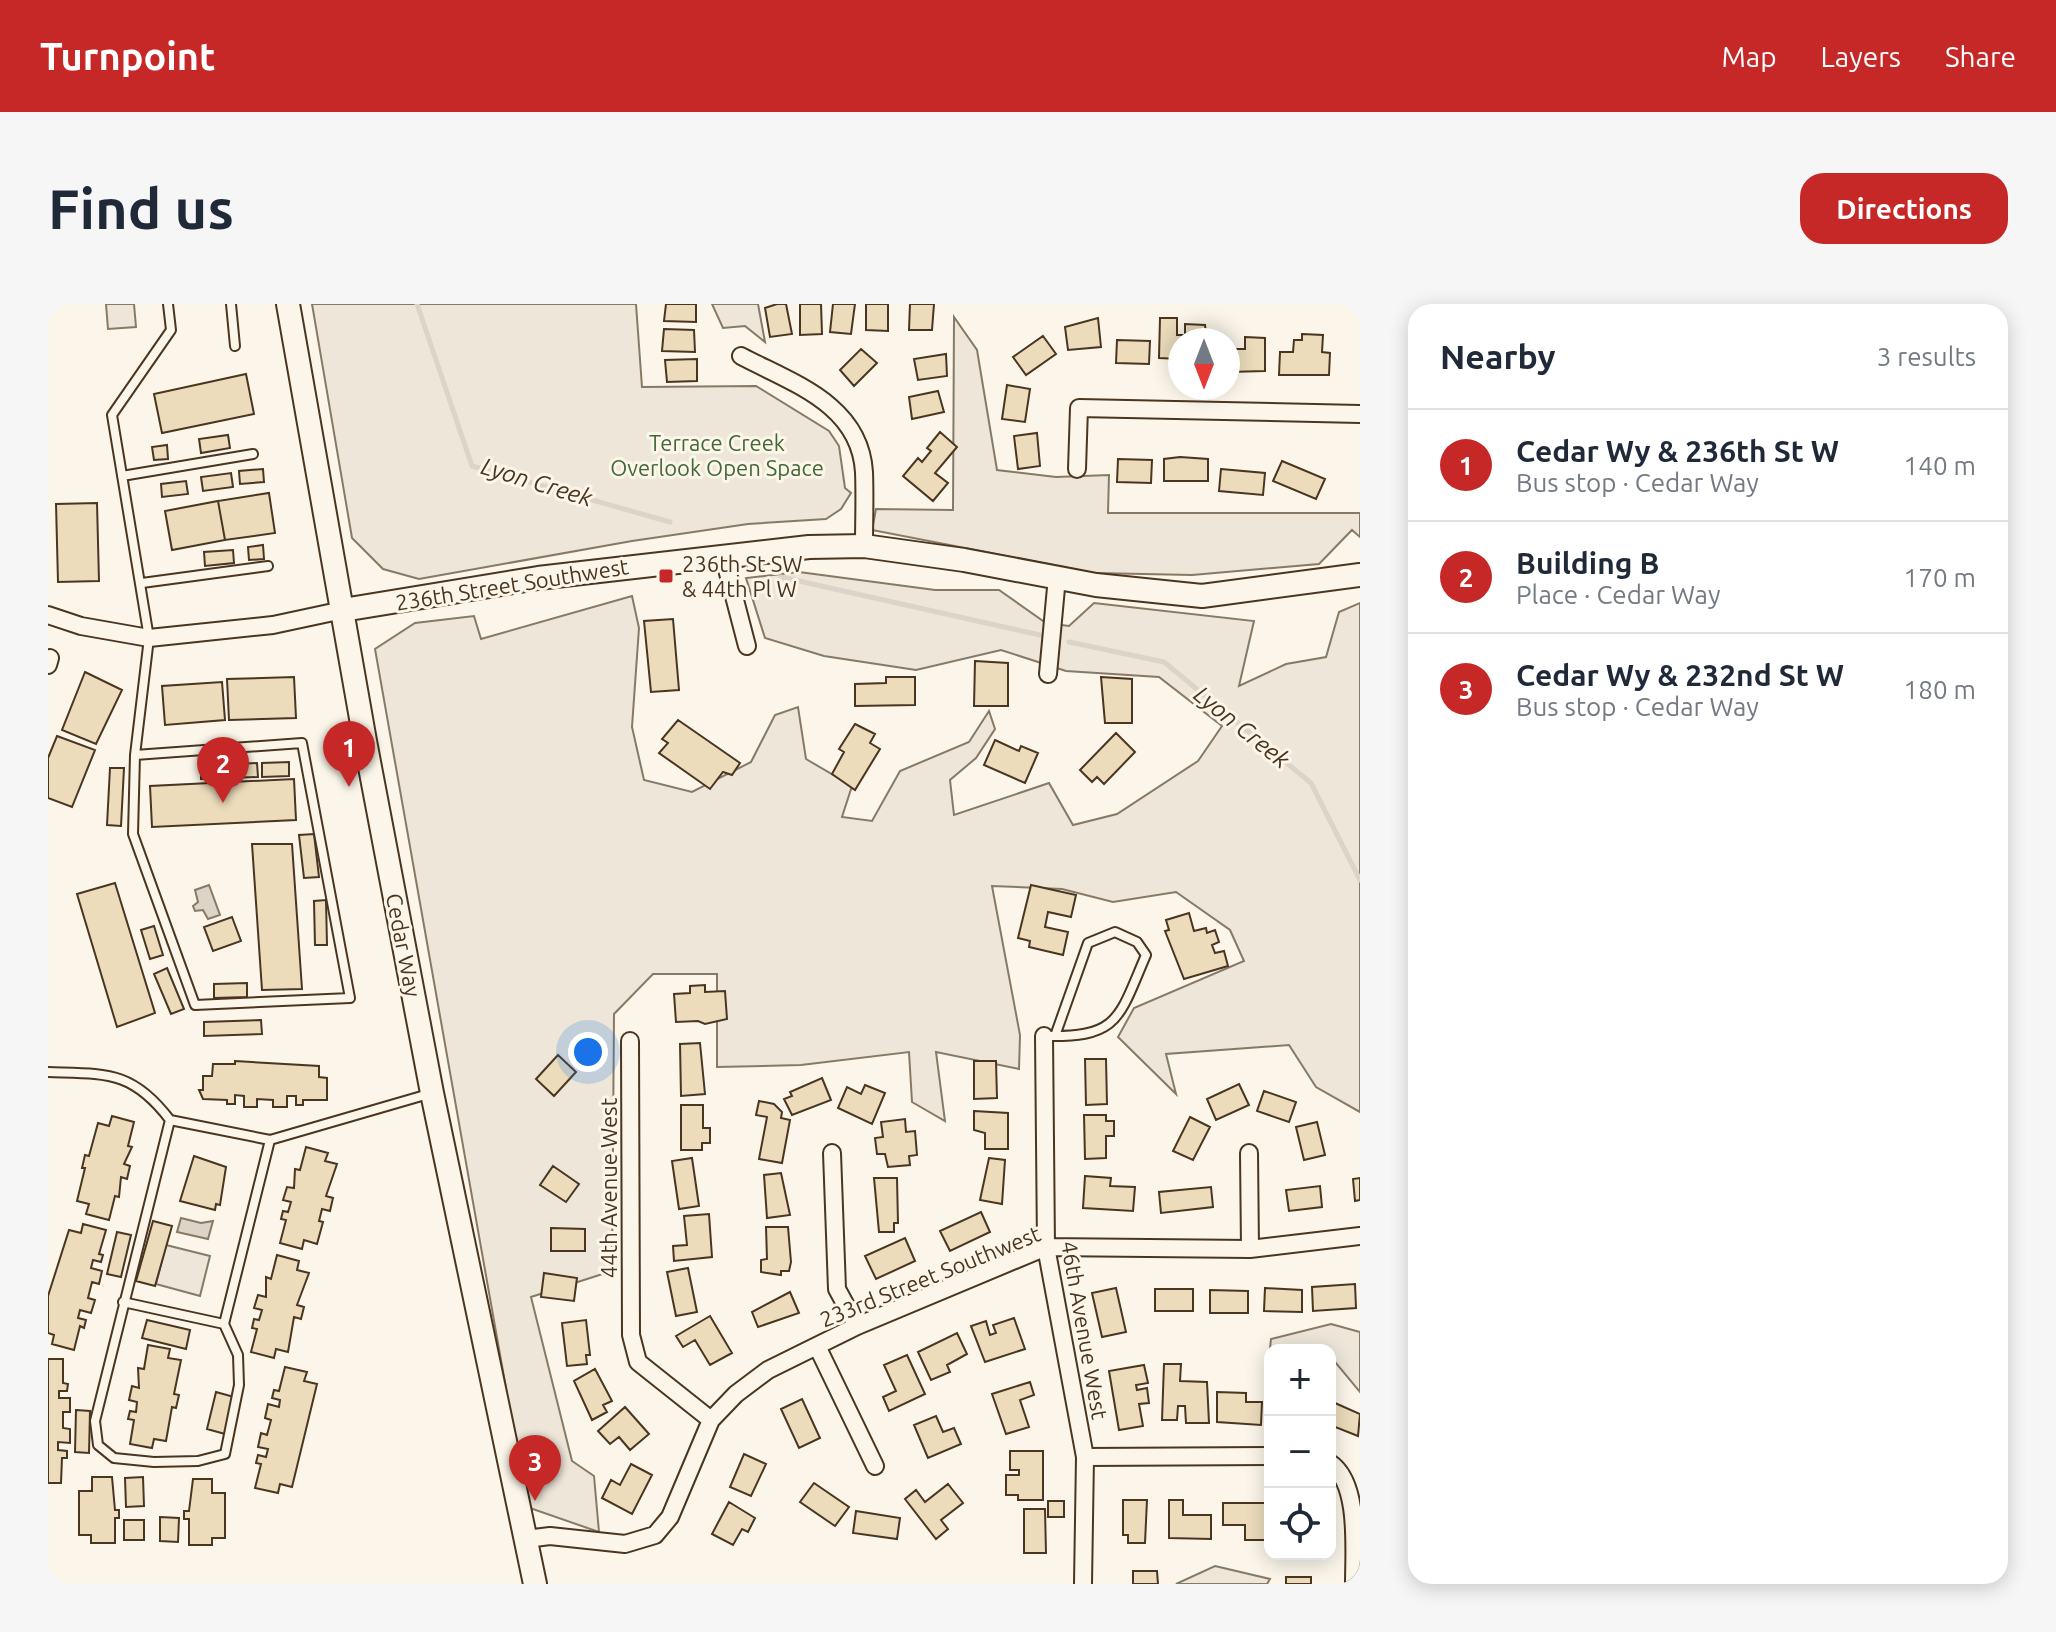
<!DOCTYPE html>
<html lang="en">
<head>
<meta charset="utf-8">
<style>
	:root { --surface:#fff; --page:#f6f6f7; --text:#1f2937; --muted:#747a83; --line:#e0e1e3; --accent:#c62828 }
	body { margin:0; font-family:Ubuntu,sans-serif; background:var(--page); color:var(--text) }
	.controls { position:absolute; right:24px; bottom:24px; display:grid; overflow:hidden; border-radius:16px; box-shadow:0 4px 20px #0003 }
	.controls button { width:72px; height:72px; display:grid; place-items:center; padding:0; border:0; border-bottom:2px solid var(--line); background:var(--surface); color:var(--text); font:40px sans-serif }
	.compass { position:absolute; left:1120px; top:24px; width:72px; height:72px; border-radius:50%; background:var(--surface); box-shadow:0 4px 20px #0003; rotate:180deg }
	.you { position:absolute; left:540px; top:748px; width:28px; height:28px; margin:-20px; border:6px solid #fff; border-radius:50%; background:#1a73e8; box-shadow:0 0 0 12px #1a73e833 }
	.badge { display:grid; place-items:center; width:52px; height:52px; border-radius:50%; background:var(--accent); color:#fff; font-size:26px; font-weight:700 }
	.pin { position:absolute; translate:-50% -66px; filter:drop-shadow(0 2px 4px #0008) }
	.pin::after { content:''; position:absolute; top:42px; width:28px; height:24px; background:inherit; clip-path:polygon(0 0,100% 0,50% 100%) }
	.list { margin:0; padding:0; list-style:none }
	h2 { display:flex; justify-content:space-between; align-items:center; height:104px; margin:0; padding:0 32px; font-size:34px }
	h2 small { font-size:26px; font-weight:400; color:var(--muted) }
	.list li { display:grid; grid-template-columns:52px 1fr auto; gap:24px; align-items:center; box-sizing:border-box; height:112px; padding:0 32px; border-top:2px solid var(--line) }
	.list b { display:block; font-size:30px; white-space:nowrap }
	.list p { margin:0; font-size:26px; white-space:nowrap; color:var(--muted) }
	.list em { font-size:26px; font-style:normal; color:var(--muted) }
	.icon { flex:none; width:44px; height:44px; fill:none; stroke:currentColor; stroke-width:2; stroke-linecap:round; stroke-linejoin:round }
	.map { position:relative; flex:none; width:1312px; height:1280px; overflow:hidden; border-radius:24px }
	header { display:flex; align-items:center; gap:48px; box-sizing:border-box; height:112px; padding:0 40px; background:var(--accent); color:#fff }
	header strong { font-size:38px }
	nav { display:flex; gap:44px; margin-inline-start:auto; font-size:28px }
	.intro { display:flex; align-items:center; justify-content:space-between; box-sizing:border-box; height:192px; padding:0 48px }
	h1 { margin:0; font-size:56px }
	.button { padding:20px 36px; border-radius:24px; background:var(--accent); color:#fff; font-size:28px; font-weight:700 }
	main { display:flex; gap:48px; padding:0 48px }
	aside { flex:1; background:var(--surface); border-radius:24px; box-shadow:0 4px 20px #0003 }
	.map>svg:first-child { display:block }
	.green { fill:#ede6d9; stroke:#887966; stroke-width:2 }
	.water { fill:#dcd4c6; stroke:#887966; stroke-width:2 }
	.lines { fill:none; stroke-linecap:round; stroke-linejoin:round }
	.stream { stroke:#dcd4c6; stroke-width:5 }
	.building { fill:#ecdcbc; stroke:#4a3520; stroke-width:2 }
	.lane-casing { stroke:#4a3520; stroke-width:12 }
	.street-casing { stroke:#4a3520; stroke-width:20 }
	.secondary-casing { stroke:#4a3520; stroke-width:26 }
	.lane { stroke:#fbf6e9; stroke-width:8 }
	.street { stroke:#fbf6e9; stroke-width:16 }
	.secondary { stroke:#fbf6e9; stroke-width:22 }
	.poi-dot { fill:#c62828; stroke:#fbf6e9; stroke-width:3 }
	.labels { text-anchor:middle; dominant-baseline:central; stroke-width:6; stroke-linejoin:round; paint-order:stroke }
	.park-label { font-size:22px; fill:#436837; stroke:#fbf6e9 }
	.poi-label { font-size:22px; fill:#4a3520; stroke:#fbf6e9; text-anchor:start }
	.street-label { font-size:22px; fill:#4a3520; stroke:#fbf6e9 }
	.water-label { font-size:24px; font-style:italic; fill:#4a3520; stroke:#fbf6e9 }
</style>
</head>
<body>
<header>
<strong>Turnpoint</strong>
<nav><a>Map</a><a>Layers</a><a>Share</a></nav>
</header>
<div class="intro"><h1>Find us</h1><a class="button">Directions</a></div>
<main>
<div class="map">
<svg width="1312" height="1280" viewBox="0 0 1312 1280">
	<rect width="100%" height="100%" fill="#fbf6e9"/>
	<path class="green" d="M58 0H86L88 23 60 25Z
		M264 0H588L594 83 708 82 781 127 791 142 797 184 803 189 793 205 778 215 700 220 584 237 371 275 335 265 304 234Z
		M664 0H710L717 38 697 22 675 24Z
		M906 13 929 46 949 166 1008 173 1061 171 1060 209H1312V233L1304 226 1271 260 1144 271 1046 269 824 226 828 205 905 206Z
		M751 268 887 286H951L998 319 1021 322 1046 299 1206 317 1191 382 1238 360 1278 353 1291 308 1312 299V808L1268 783 1241 741 1118 750 1128 790 1070 733 1086 704 1196 657 1182 626 1128 588 1065 598 1014 585 944 582 972 731 971 765 888 748 897 817 864 798 861 748 753 761 669 763V670H605L566 710 564 967 483 993 524 1157 546 1172 551 1228 479 1203 327 345 367 319 426 312 433 335 584 292 591 324 584 423 596 476 644 488 703 458 727 411 750 403 758 455 804 482 794 513 824 517 852 467 921 438 941 407 947 425 928 454 902 476 906 511 1001 479 1025 521 1069 510 1150 457 1174 422 1111 373 1018 367 953 346 868 366 776 352 717 334 698 274Z
		M118 941 162 952 152 992 108 980Z
		M1283 1020 1312 1028V1088L1288 1059 1282 1066V1046H1222V1082L1218 1081 1223 1035Z
		M1167 1262 1222 1275 1219 1280H1128Z"/>
	<path class="water" d="M161 581 172 611 160 615 155 606 147 607 145 602 150 598 147 586Z
		M133 914 153 919 165 917 160 935 129 928Z"/>
	<g class="lines">
		<path class="stream" d="M369 0 424 162 622 218
			M733 273 992 331
			M1021 338 1116 358 1263 479 1312 576"/>
	</g>
	<path class="building" d="M618 0H648V18L616 17Z
		M729 0H738L744 30 722 33 717 4Z
		M752 0H773L774 30 752 31Z
		M785 0H807L803 30 782 28Z
		M818 0H840V27L818 26Z
		M862 0H886L884 26H861Z
		M1050 14 1053 43 1020 46 1017 23Z
		M1112 14H1129V31H1137V20L1157 21 1159 36H1132V55L1111 54Z
		M616 25 646 26 647 48 614 47Z
		M1254 30 1275 31 1274 48 1282 49 1281 71H1231L1232 48H1245L1246 36H1254Z
		M995 32 1008 50 978 71 965 53Z
		M1197 33 1217 34V67L1180 68V45H1197Z
		M1069 36 1102 37 1101 60 1068 59Z
		M813 45 829 59 806 82 792 66Z
		M898 50 899 72 870 76 866 55Z
		M649 55V77L619 78 617 56Z
		M198 70 206 110 114 129 106 90Z
		M959 81 982 85 977 118 954 115Z
		M890 87 896 108 864 115 861 93Z
		M892 128 909 143 887 169 900 179 885 197 855 172 870 154 874 158 883 147 879 144Z
		M989 129 992 162 970 165 966 132Z
		M180 131 182 144 153 149 151 135Z
		M119 141 120 155 106 156 104 143Z
		M1132 153 1160 155V177H1116V155Z
		M1070 155 1104 156 1103 179 1069 178Z
		M1234 157 1277 175 1268 195 1225 177Z
		M215 165 216 178 192 180 191 167Z
		M1173 165 1217 169 1215 191 1171 187Z
		M183 169 185 183 155 187 153 173Z
		M138 177 140 190 114 193 113 180Z
		M221 189 227 229 177 236 170 197Z
		M170 197 177 236 124 246 117 207Z
		M49 199 51 277 10 278 8 200Z
		M215 241 216 255 201 256 200 243Z
		M185 246 186 259 157 262 156 248Z
		M625 315 631 386 603 388 596 317Z
		M927 357 960 359V402H926Z
		M37 368 74 386 48 440 14 426Z
		M246 373 248 414 181 416 179 375Z
		M838 373H867V401L807 402V380L838 379Z
		M1053 373 1084 375V419H1057Z
		M174 378 177 416 117 421 114 382Z
		M630 416 692 459 684 471 675 468 662 485 611 449 620 439 614 435Z
		M807 420 827 430 822 439 832 445 807 486 784 470 796 448 791 445Z
		M1068 429 1087 448 1056 480 1049 473 1044 478 1032 466Z
		M9 432 47 446 24 503 0 494V454Z
		M947 436 971 447 973 442 990 449 977 479 936 461Z
		M241 458V472L214 473V459Z
		M209 459 210 473 153 475V462Z
		M62 464H76L73 522 59 521Z
		M246 475 248 516 104 523 102 482Z
		M266 530 271 573 256 574 251 531Z
		M204 540H244L254 685 214 686Z
		M67 579 107 709 69 723 29 590Z
		M983 581 1028 591 1023 613 1000 608 997 623 1020 628 1015 651 981 643 982 637 970 634Z
		M278 596 279 641H267L266 597Z
		M1141 609 1146 627 1158 624 1159 629 1167 626 1171 638 1164 641 1167 649 1176 647 1180 662 1136 675 1117 627 1121 626 1118 616Z
		M184 613 193 637 165 647 156 623Z
		M106 622 115 651 102 655 93 626Z
		M119 664 136 705 123 710 106 670Z
		M199 679V693L166 694V680Z
		M657 681V688L677 687 679 715 657 720 650 717 628 718 626 690 642 689V682Z
		M213 716 214 730 156 732V718Z
		M652 739 657 790 633 792 632 740Z
		M510 751 528 768 506 792 488 775Z
		M1037 755H1058L1059 800 1038 801Z
		M187 757 271 762V773L279 774V796H255V801H248V792H239V803H225V796L209 795V803H196V792L187 791V800H179V796L155 795 151 786H155V772H164L165 760H187Z
		M926 757H948L949 794 926 795Z
		M774 774 783 796 744 811 736 795 744 792 742 788Z
		M1191 780 1201 801 1168 816 1159 795Z
		M817 781 837 789 824 820 790 804 799 783 813 790Z
		M1216 787 1248 798 1241 818 1209 807Z
		M711 797 726 800 734 808 733 814 742 816 734 859 711 855 719 813 708 811Z
		M633 801H655V824H662V839H654V846H633Z
		M926 807 960 809V845H937V829L926 826Z
		M1036 811H1058V817H1066V832H1058V854L1037 855Z
		M64 812 86 818 80 842 84 843 76 860 82 862 79 875 73 873 71 893 67 892 61 916 38 910 41 900 29 897 37 864H34L37 851 41 852 50 819 61 822Z
		M1142 813 1162 823 1145 856 1125 847Z
		M857 815 858 828 867 827 869 851 861 852 862 861 840 863 837 850H829L827 834 835 833 833 818Z
		M1269 818 1277 851 1256 856 1248 823Z
		M258 843 280 849 277 857 289 860 278 892 285 894 282 907 274 905 271 917 275 918 269 940 256 936 254 945 232 939 238 916 233 915 235 907 240 908 243 898 235 896 239 883 246 884 247 865 252 866Z
		M146 852 178 863 172 901 168 900 167 906 132 897Z
		M644 854 651 902 631 905 624 857Z
		M941 854 957 856 954 900 932 896Z
		M505 862 531 880 518 898 492 881Z
		M733 869 742 911 719 914 716 871Z
		M1037 872 1063 874 1062 882 1087 883 1085 907 1035 904Z
		M826 874H849L850 919H846V928H831Z
		M1312 874V896L1307 897 1305 875Z
		M1272 882 1274 903 1241 907 1238 886Z
		M1163 883 1165 903 1113 909 1111 888Z
		M933 908 942 928 902 947 892 927Z
		M661 910 664 953 626 957 625 942 639 941 636 912Z
		M105 917 124 922 107 982 88 977Z
		M35 920 58 926 51 950 55 951 53 958 45 956 43 964 54 967 51 980 44 978 40 994 47 996 43 1009 32 1006 30 1014 38 1016 36 1024 32 1022 26 1046 4 1040 6 1031 0 1029V992L21 926 33 929Z
		M718 923H740L743 958 741 967H733V971L713 968V956L719 955Z
		M503 924 537 925V947H503Z
		M69 928 83 931 73 973 59 970Z
		M857 934 867 957 828 975 817 952Z
		M229 951 251 957 249 966 261 969 249 1001 256 1003 253 1015 246 1013 240 1048 228 1045 226 1054 203 1048 209 1025 204 1024 206 1015 211 1016 214 1006 206 1004 210 991 218 993V973L223 975Z
		M640 964 649 1008 628 1012 619 968Z
		M496 969 529 974 526 997 493 993Z
		M1307 980 1308 1004 1265 1007 1264 983Z
		M1068 984 1078 1028 1054 1033 1044 989Z
		M1217 984 1254 986V1008L1216 1007Z
		M1107 985H1145V1007H1107Z
		M1162 986 1200 987V1009H1162Z
		M742 988 751 1009 710 1023 704 1008Z
		M662 1012 684 1049 662 1061 647 1036 635 1043 628 1032Z
		M966 1014 977 1045 937 1058 923 1022 938 1017 942 1031 948 1029 945 1021Z
		M99 1016 142 1026 138 1045 94 1034Z
		M538 1016 542 1051H538L539 1060 519 1062 514 1019Z
		M909 1029 919 1050 899 1061 902 1068 883 1076 870 1048Z
		M100 1041 122 1045 120 1054 133 1056 126 1090 131 1091 128 1104 124 1103 118 1137 106 1135 104 1144 82 1140 86 1116 80 1115 82 1107 88 1108 89 1098 81 1096 84 1082 91 1084 90 1064 96 1065Z
		M859 1051 877 1090 841 1107 835 1093 848 1087 836 1061Z
		M0 1055H15V1079L20 1080 19 1087H11V1094H22V1108H15V1124L22 1125V1139L10 1138V1146L19 1147V1154H14L13 1179H0Z
		M1116 1060H1133L1132 1077 1159 1078 1161 1119H1138L1137 1102H1130L1129 1116H1114Z
		M1096 1061 1100 1079 1088 1081 1089 1086 1099 1084 1101 1099 1091 1100 1095 1122 1071 1126 1061 1067Z
		M237 1063 259 1068 256 1077 269 1080 244 1183 232 1180 230 1189 207 1184 213 1160 208 1159 210 1151 218 1153 220 1145 210 1143 213 1129 219 1131 223 1116 217 1114 220 1100 231 1103 232 1096 224 1094 226 1086 231 1087Z
		M547 1065 564 1097 555 1101 559 1108 544 1116 526 1077Z
		M982 1078 986 1091 972 1096 981 1123 958 1130 944 1090Z
		M168 1088 186 1093 177 1130 159 1125Z
		M1169 1088 1198 1089V1098H1214L1213 1121 1169 1118Z
		M754 1095 772 1134 751 1144 733 1105Z
		M1287 1099 1312 1110 1310 1132 1282 1121Z
		M577 1103 601 1130 582 1146 571 1133 562 1140 550 1127Z
		M28 1106 42 1107 41 1149 27 1148Z
		M888 1112 895 1128 906 1124 913 1140 880 1154 866 1121Z
		M962 1147H995V1196H970V1191H958V1171H971V1166H962Z
		M696 1150 718 1160 703 1192 682 1183Z
		M583 1160 604 1171 584 1210 554 1194 563 1176 572 1181Z
		M44 1173H64L67 1206H71V1214H67V1239H43V1231H31V1187H44Z
		M95 1173 96 1202 78 1203 77 1174Z
		M145 1175H164V1189H177V1234H164V1241H141V1215H136V1207H141Z
		M766 1179 801 1203 787 1222 752 1198Z
		M900 1180 915 1199 893 1216 900 1225 888 1235 857 1195 868 1186 877 1198Z
		M1075 1196H1099L1097 1239H1080V1231H1075Z
		M1121 1196H1135V1211H1163V1235L1121 1234Z
		M1000 1197H1016V1213H1000Z
		M681 1198 707 1214 700 1228 694 1225 685 1241 664 1230Z
		M1175 1199H1220L1221 1236H1197V1221H1175Z
		M976 1205H997L998 1249H976Z
		M808 1207 852 1214 849 1235 805 1229Z
		M112 1213 131 1214 130 1238 112 1237Z
		M76 1216H96V1236H76Z
		M1085 1267H1109L1110 1280H1085Z
		M1238 1273H1263V1280H1238Z"/>
	<g class="lines">
		<g class="lane-casing">
			<path id="lane" d="M183 0 187 42
				M74 172 205 150
				M94 279 220 262
				M87 451 254 439 302 694 147 701 85 530 87 451 101 334 64 111 123 26 120 0
				M997 732C1072 734 1071 713 1098 651L1089 638 1067 628 1040 639 1007 732
				M0 768C58 770 84 766 122 816L222 836 384 789
				M122 816 47 1117 50 1141 66 1154 106 1158 150 1157 177 1150 191 1081 190 1051 176 1020 222 836
				M75 998 176 1020"/>
		</g>
		<g class="street-casing">
			<path id="street" d="M693 52C744 79 812 100 816 168 817 192 816 218 816 242
				M1029 165 1031 104 1312 110
				M675 250 699 342
				M0 311 33 322 101 334 225 321 295 306
				M0 361 2 354
				M1000 370 1009 273
				M996 732 998 943 1037 1153 1035 1280
				M582 737 583 1031 590 1058 663 1116
				M784 849 789 985 809 1022
				M1201 849 1202 945
				M769 1042 827 1162
				M1037 1153 1222 1152
				M1282 1159C1312 1179 1306 1245 1306 1280
				M478 1235 502 1232 577 1240 607 1231 622 1213 663 1116 688 1090 720 1066 809 1022 998 943 1202 945 1312 932"/>
		</g>
		<g class="secondary-casing">
			<path id="secondary" d="M240 0 317 437 384 789 487 1280
				M295 306 490 274 761 243 816 242 916 256 1048 281 1154 292 1312 271"/>
		</g>
		<use href="#lane" class="lane"/>
		<use href="#street" class="street"/>
		<use href="#secondary" class="secondary"/>
	</g>
	<rect class="poi-dot" x="610" y="264" width="16" height="16" rx="4"/>
	<g class="labels">
		<g class="park-label">
			<text x="669" y="138">Terrace Creek<tspan x="669" dy="25">Overlook Open Space</tspan></text>
		</g>
		<g class="poi-label">
			<text x="634" y="259">236th St SW<tspan x="634" dy="25">&amp; 44th Pl W</tspan></text>
		</g>
		<g class="street-label">
			<text transform="translate(464 280) rotate(-9)">236th Street Southwest</text>
			<text transform="translate(356 641) rotate(79)">Cedar Way</text>
			<text transform="translate(560 884) rotate(-90)">44th Avenue West</text>
			<text transform="translate(882 972) rotate(-22)">233rd Street Southwest</text>
			<text transform="translate(1037 1026) rotate(80)">46th Avenue West</text>
		</g>
		<g class="water-label">
			<text transform="translate(489 178) rotate(17)">Lyon Creek</text>
			<text transform="translate(1194 423) rotate(39)">Lyon Creek</text>
		</g>
	</g>
</svg>
<div class="controls">
<button>+</button>
<button>−</button>
<button><svg class="icon" aria-label="locate" viewBox="0 0 24 24"><circle cx="12" cy="12" r="6"/><path d="M12 2v4M12 18v4M2 12h4M18 12h4"/></svg></button>
</div>
<svg class="compass" viewBox="-18 -18 36 36"><path d="M0-13l5 13h-10z" fill="#e53935"/><path d="M0 13l5-13h-10z" fill="#747a83"/></svg>
<div class="you"></div>
<div class="pin badge" style="left:301px;top:483px">1</div>
<div class="pin badge" style="left:175px;top:499px">2</div>
<div class="pin badge" style="left:487px;top:1197px">3</div>
</div>
<aside>
<h2>Nearby<small>3 results</small></h2>
<ul class="list">
<li><span class="badge">1</span><div><b>Cedar Wy &amp; 236th St W</b><p>Bus stop · Cedar Way</p></div><em>140 m</em></li>
<li><span class="badge">2</span><div><b>Building B</b><p>Place · Cedar Way</p></div><em>170 m</em></li>
<li><span class="badge">3</span><div><b>Cedar Wy &amp; 232nd St W</b><p>Bus stop · Cedar Way</p></div><em>180 m</em></li>
</ul>
</aside>
</main>
</body>
</html>
